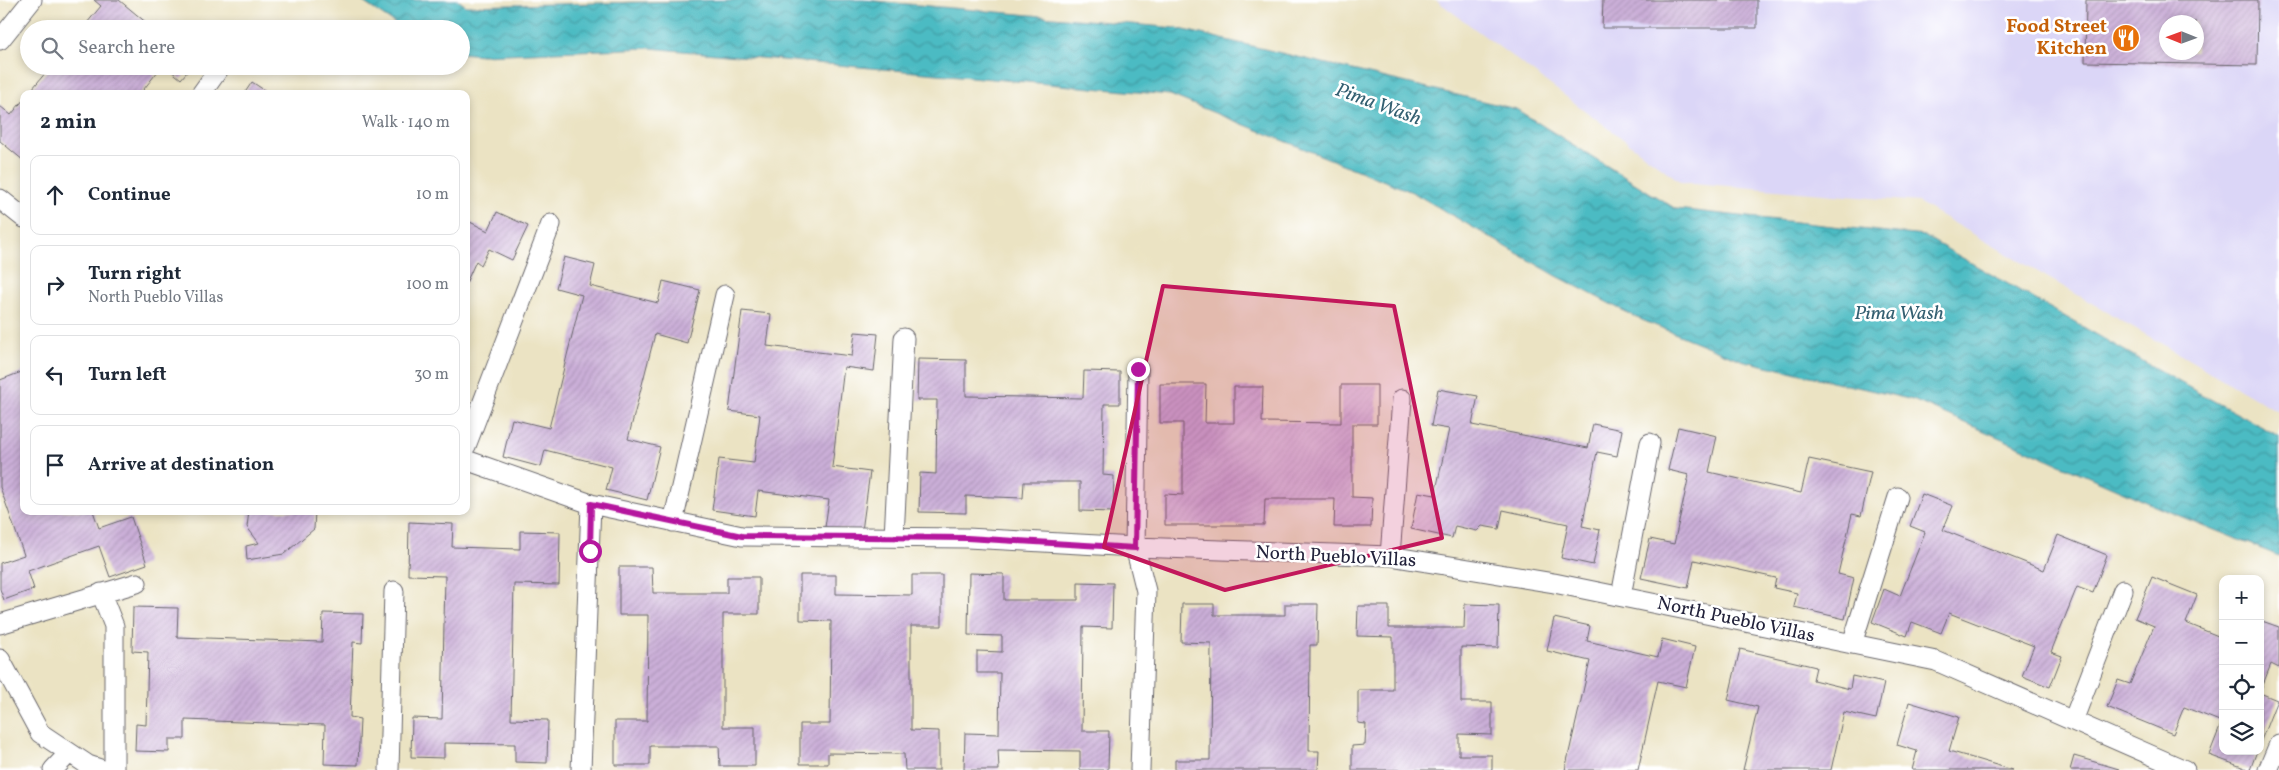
<!DOCTYPE html>
<html lang="en">
<head>
<meta charset="utf-8">
<style>
	:root { --surface:#fff; --page:#f6f6f7; --text:#1f2937; --muted:#747a83; --line:#e0e1e3 }
	body { margin:0; font-family:Vollkorn,serif; background:var(--page); color:var(--text) }
	.controls { position:absolute; right:15px; bottom:15px; display:grid; overflow:hidden; border-radius:10px; box-shadow:0 2px 8px #0003 }
	.controls button { width:45px; height:45px; display:grid; place-items:center; padding:0; border:0; border-bottom:1px solid var(--line); background:var(--surface); color:var(--text); font:25px sans-serif }
	.compass { position:absolute; left:2159px; top:15px; width:45px; height:45px; border-radius:50%; background:var(--surface); box-shadow:0 2px 8px #0003; rotate:271deg }
	.stop { position:absolute; width:15px; height:15px; margin:-11px; border:4px solid #b5179e; border-radius:50%; background:#fff }
	.stop.end { background:#b5179e; border-color:#fff; box-shadow:0 1px 5px #0008 }
	.list { margin:0; padding:0; list-style:none }
	h2 { display:flex; justify-content:space-between; align-items:center; height:65px; margin:0; padding:0 20px; font-size:21px }
	h2 small { font-size:16px; font-weight:400; color:var(--muted) }
	.list li { display:grid; grid-template-columns:32px 1fr auto; gap:15px; align-items:center; box-sizing:border-box; height:80px; margin:0 10px 10px; padding:0 10px; border:1px solid var(--line); border-radius:10px }
	.list b { display:block; font-size:19px; white-space:nowrap }
	.list p { margin:0; font-size:16px; white-space:nowrap; color:var(--muted) }
	.list em { font-size:16px; font-style:normal; color:var(--muted) }
	.icon { flex:none; width:28px; height:28px; fill:none; stroke:currentColor; stroke-width:2; stroke-linecap:round; stroke-linejoin:round }
	.map { position:relative; flex:none; width:2279px; height:770px; overflow:hidden }
	.search { position:absolute; background:var(--surface); box-shadow:0 2px 8px #0003; left:20px; top:20px; width:450px; height:55px; display:flex; align-items:center; gap:12px; box-sizing:border-box; padding:0 18px; border-radius:28px; color:var(--muted); font-size:19px }
	.panel { position:absolute; background:var(--surface); box-shadow:0 2px 8px #0003; left:20px; top:90px; width:450px; height:425px; border-radius:10px }
	.map>svg:first-child { display:block }
	.built { fill:#dbd6f7; fill-rule:evenodd }
	.water { fill:url(#water-waves); stroke:#376e7f }
	.building { fill:url(#building-hatch); fill-rule:evenodd }
	.lines { fill:none; stroke-linecap:round; stroke-linejoin:round }
	.lane-casing { stroke:#68666b; stroke-width:21 }
	.lane { stroke:#fff; stroke-width:19 }
	.route { stroke:#b5179e; stroke-width:6 }
	.marked { fill:#c2185b; fill-opacity:0.2; stroke:#c2185b; stroke-width:4; stroke-linejoin:round }
	.labels { text-anchor:middle; dominant-baseline:central; stroke-width:5; stroke-linejoin:round; paint-order:stroke }
	.food-label { font-size:19px; font-weight:bold; fill:#c56008; stroke:#fff; text-anchor:end }
	.street-label { font-size:19px; fill:#22223b; stroke:#fff }
	.water-label { font-size:20px; font-style:italic; fill:#335f71; stroke:#fff }
</style>
</head>
<body>
<div class="map">
<svg width="2279" height="770" viewBox="0 0 2279 770">
	<defs>
		<pattern id="water-waves" width="16" height="10" patternUnits="userSpaceOnUse" patternTransform="scale(1.25)"><rect width="16" height="10" fill="#4cbbc3"/><path d="M0 5q4-4 8 0t8 0" fill="none" stroke="#3f98a0"/></pattern>
		<pattern id="building-hatch" width="6" height="6" patternUnits="userSpaceOnUse" patternTransform="scale(1.25)"><rect width="6" height="6" fill="#cbafd8"/><path d="M-1 1l2-2M0 6l6-6M5 7l2-2" fill="none" stroke="#ae96ba"/></pattern>
	</defs>
	<rect width="100%" height="100%" fill="#fff"/>
	<filter id="ink" filterUnits="userSpaceOnUse"><feTurbulence type="fractalNoise" baseFrequency=".02" numOctaves="2"/><feDisplacementMap in="SourceGraphic" scale="10" xChannelSelector="R" yChannelSelector="G"/><feConvolveMatrix kernelMatrix="1 2 1 2 8 2 1 2 1" color-interpolation-filters="sRGB"/></filter>
	<filter id="wash" filterUnits="userSpaceOnUse"><feTurbulence type="fractalNoise" baseFrequency=".0096" numOctaves="4" result="noise"/><feDisplacementMap in="SourceGraphic" scale="20" xChannelSelector="R" yChannelSelector="G"/><feGaussianBlur stdDeviation="1.12" result="paint"/><feColorMatrix in="noise" values="0 0 0 0 0 0 0 0 0 0 0 0 0 0 0 0 0 1.4 0 .05"/><feComposite in="paint" operator="in"/></filter>
	<g filter="url(#wash)">
		<rect width="100%" height="100%" fill="#ebe3c3"/>
		<path class="built" d="M1436 0H2279V412L1918 202 1681 182ZM2166 22H2196V52H2166Z"/>
		<path class="water" d="M360 0H458L466 6 734 0H863L1176 28 1516 109 1676 209 1924 236 2197 392 2279 436V556L2165 510 1913 400 1741 360 1637 318 1555 275 1412 192 1170 95 649 48 482 55 461 53V29H403Z"/>
		<g id="blocks">
			<path class="building" d="M94 0H119L154 29H82L101 6Z
				M1603 0H1757V28H1602Z
				M2086 0H2258L2257 65 2085 62ZM2166 22H2196V52H2166Z
				M51 66H162L140 94H28Z
				M165 66H192L181 79Z
				M252 82 264 90 261 94H244Z
				M24 99V161L0 141V106L11 115Z
				M497 212 528 226 512 260 489 249 481 265 476 261 466 283V220L488 231Z
				M564 257 595 265 590 286 658 303 663 281 700 290 687 343 655 334 628 439 660 447 647 500 606 490 612 467 545 450 541 467 503 457 512 419 549 428 582 295 556 288Z
				M742 311 771 314 767 346 852 356 855 332 878 334 874 371 844 367 832 467 870 472 862 531 825 527 829 500 758 491 755 516 712 510 719 459 754 463 760 415 729 411Z
				M918 359 966 360V396L1083 398 1084 371 1120 372V404H1104L1103 475 1114 476 1113 512 1080 511V482H1024L1023 498 966 496V513L919 512 920 473 936 474 937 400H917Z
				M24 371V511H93L99 528 131 517 147 564 110 577 99 546 28 571 34 589 4 600 0 589V563L24 555 0 487V380Z
				M1160 384H1206L1205 423H1234V387H1263L1262 422 1341 423V385H1377V424H1352V497L1372 498 1371 527H1334L1335 499H1265L1264 525H1165V494L1183 495V423H1160Z
				M1438 389 1478 396 1472 425 1588 448 1593 424 1622 430 1617 456 1597 452 1582 526 1600 530 1593 565 1561 558 1568 524 1503 510 1499 529 1482 526 1477 531 1455 526 1452 538 1411 529 1418 492 1435 495 1449 429 1431 426Z
				M1678 427 1717 436 1709 472 1801 493 1809 459 1871 472 1861 516 1852 514 1838 574 1854 578 1845 619 1794 607 1797 593 1774 588 1776 578 1694 560 1688 588 1641 578 1650 539 1674 544 1689 475 1668 470Z
				M1922 494 1953 506 1943 530 2044 570 2058 535 2107 555 2093 593 2077 587 2051 652 2062 656 2050 687 2022 676 2034 646 1949 613 1941 633 1912 622 1907 636 1872 622 1884 589 1900 596 1925 532 1910 526Z
				M249 511H315L314 529 284 554 247 560 246 546 259 543 247 527Z
				M409 522 453 524 452 547 520 549V531L560 532 559 585 514 584 511 719 548 720 547 763 515 762V744L444 743V758L411 757 412 718 442 719 445 576 408 575Z
				M619 567H652L653 593H727V577H759V614H723V727H755V766H720L719 746H650V765H615V721H647L648 615H619Z
				M969 573 1004 574V600H1078V582L1113 583 1112 628 1083 627 1082 731H1109L1108 770H1080V751L998 750 999 770H964L965 733 999 734 1000 673H977V651L1002 652V636L968 635Z
				M800 575H836V594L912 595V575H942V626H911V730L939 731V770H905L904 754 828 753V764H800V724H830L831 621 800 620Z
				M2152 577 2197 595 2186 623 2223 638V751H2257L2250 770 2209 755 2222 722 2184 707 2173 734 2107 707 2118 680 2130 684 2154 626 2135 618Z
				M1182 604H1214V615H1285V604H1318L1317 645H1310L1309 751H1319L1318 770H1175V760H1210L1211 643 1181 642Z
				M1465 604 1499 605 1498 648 1461 647V702H1492V735L1459 734V755H1492V770H1352V746L1365 745 1366 724 1358 723V690H1393V637L1357 636 1358 606H1389V628H1464Z
				M133 607 178 608 177 637 322 642 323 613 363 614 362 643 353 642 350 717 360 719 358 765 324 764 325 725 185 720V739H169V752L135 751 136 724 146 725 148 652 132 651Z
				M1554 618 1590 626 1587 641 1658 657 1662 639 1695 647 1686 687 1658 681 1638 770H1565L1590 661 1547 651Z
				M2262 621 2279 627V668L2271 664 2260 692V626Z
				M1740 649 1816 667 1813 680 1850 689 1852 676 1884 683 1876 719 1844 712 1831 770H1743L1758 707 1728 700Z
				M2260 693 2277 700 2260 743Z
				M1909 702 1959 717 1949 751 2013 770H1912L1917 751 1897 745Z
				M2074 756 2119 769 2118 770H2070Z"/>
		</g>
	</g>
	<g filter="url(#ink)">
		<use href="#blocks" fill-opacity="0" stroke="#68666b" stroke-width="1"/>
		<g class="lines">
			<g class="lane-casing">
				<path id="lane" d="M0 40 32 0
					M201 94 221 66
					M0 199 24 218
					M1138 369 1135 547 1146 591 1140 770
					M466 446 551 224
					M466 460 591 504 742 536 967 538 1135 547 1390 556 1554 583 1936 661 2185 770
					M673 522 725 295
					M894 537 904 338
					M1390 556 1402 399
					M101 593 114 626V770
					M1621 596 1650 443
					M0 624 137 583
					M1852 644 1898 497
					M0 659 40 733 88 765 103 770
					M2073 721 2123 590
					M53 770 69 753
					M389 770 394 591
					M581 770 591 504
					M2268 770 2279 744"/>
			</g>
			<use href="#lane" class="lane"/>
		</g>
	</g>
	<g class="lines" filter="url(#ink)">
		<path class="route" d="M590 551 591 504 742 536 967 538 1135 548 1138 369"/>
	</g>
	<path class="marked" d="M1163 286 1394 306 1442 538 1225 590 1104 547Z"/>
	<defs>
		<g id="restaurant-disc" transform="scale(1.4375)"><circle r="9.5" fill="#e8710a" stroke="#fff"/><path d="M-5-6h1v4h1v-4h1v4h1v-4h1v5L-1.5 .5V6h-2V.5L-5-1ZM5-6V6H3V1.5H1.5Q1.5-4 5-6Z" fill="#fff"/></g>
	</defs>
	<g fill-rule="evenodd">
		<use href="#restaurant-disc" x="2126" y="38"/>
	</g>
	<g class="labels">
		<g class="food-label">
			<text x="2107" y="27">Food Street<tspan x="2107" dy="22">Kitchen</tspan></text>
		</g>
		<g class="street-label">
			<text transform="translate(1336 557) rotate(3)">North Pueblo Villas</text>
			<text transform="translate(1736 620) rotate(12)">North Pueblo Villas</text>
		</g>
		<g class="water-label">
			<text transform="translate(1378 105) rotate(20)">Pima Wash</text>
			<text x="1899" y="314">Pima Wash</text>
		</g>
	</g>
</svg>
<div class="controls">
<button>+</button>
<button>−</button>
<button><svg class="icon" aria-label="locate" viewBox="0 0 24 24"><circle cx="12" cy="12" r="6"/><path d="M12 2v4M12 18v4M2 12h4M18 12h4"/></svg></button>
<button><svg class="icon" aria-label="layers" viewBox="0 0 24 24"><path d="M12 4l9 5-9 5-9-5zM3 14l9 5 9-5"/></svg></button>
</div>
<svg class="compass" viewBox="-18 -18 36 36"><path d="M0-13l5 13h-10z" fill="#e53935"/><path d="M0 13l5-13h-10z" fill="#747a83"/></svg>
<div class="stop" style="left:590px;top:551px"></div>
<div class="stop end" style="left:1138px;top:369px"></div>
<div class="search"><svg class="icon" aria-label="search" viewBox="0 0 24 24"><circle cx="10" cy="10" r="6"/><path d="M15 15l6 6"/></svg>Search here</div>
<section class="panel">
<h2>2 min<small>Walk · 140 m</small></h2>
<ul class="list">
<li><svg class="icon" aria-label="ahead" viewBox="0 0 24 24"><path d="M12 20V5M6 11l6-6 6 6"/></svg><div><b>Continue</b></div><em>10 m</em></li>
<li><svg class="icon" aria-label="right" viewBox="0 0 24 24"><path d="M7 20v-9h11M14 6l5 5-5 5"/></svg><div><b>Turn right</b><p>North Pueblo Villas</p></div><em>100 m</em></li>
<li><svg class="icon" aria-label="left" viewBox="0 0 24 24"><path d="M17 20v-9H6M10 6l-5 5 5 5"/></svg><div><b>Turn left</b></div><em>30 m</em></li>
<li><svg class="icon" aria-label="arrive" viewBox="0 0 24 24"><path d="M6 21V4h12l-3 4 3 4H6"/></svg><div><b>Arrive at destination</b></div></li>
</ul>
</section>
</div>
</body>
</html>
